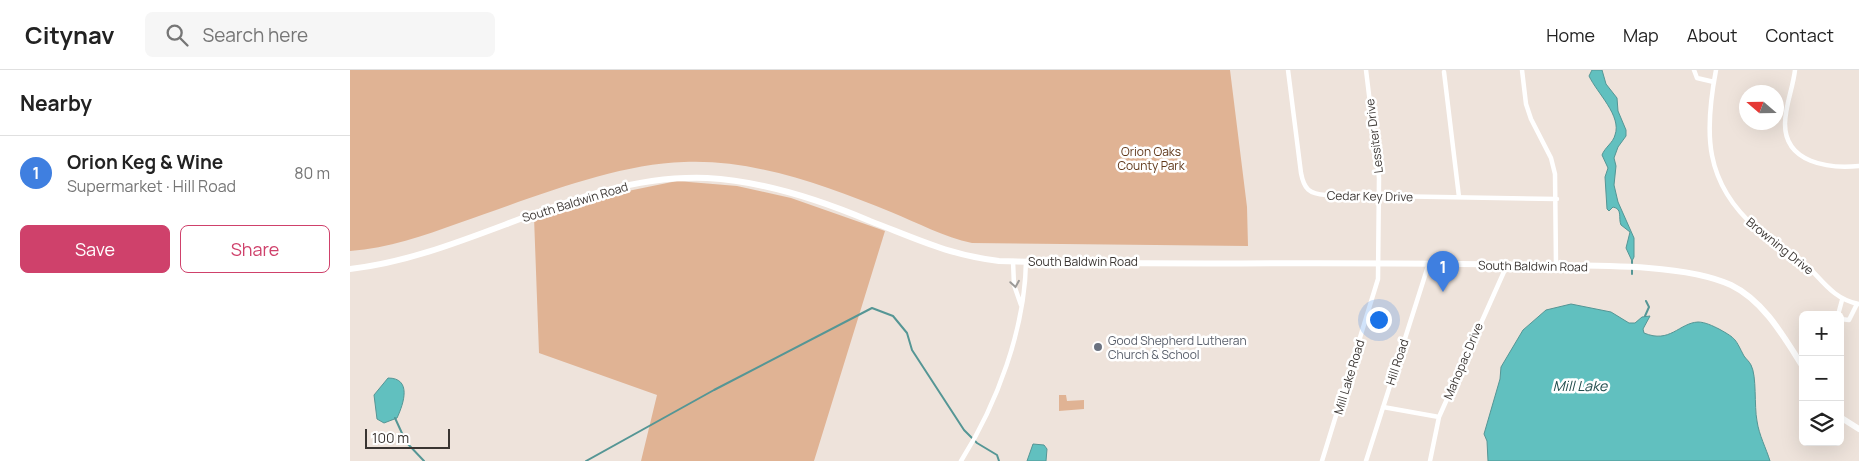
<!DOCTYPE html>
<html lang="en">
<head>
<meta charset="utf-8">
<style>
	:root { --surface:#fff; --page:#f6f6f6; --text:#222; --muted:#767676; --line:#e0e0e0; --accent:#cf416b }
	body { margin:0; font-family:Manrope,sans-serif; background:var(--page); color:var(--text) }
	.controls { position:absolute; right:15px; bottom:15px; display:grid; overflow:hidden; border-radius:8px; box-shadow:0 5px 20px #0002 }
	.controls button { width:45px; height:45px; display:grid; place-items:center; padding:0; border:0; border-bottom:1px solid var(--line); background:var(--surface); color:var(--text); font:25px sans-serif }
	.compass { position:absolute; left:1389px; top:15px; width:45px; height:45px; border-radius:50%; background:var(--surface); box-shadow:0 5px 20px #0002; rotate:290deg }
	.scale { position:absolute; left:15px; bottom:12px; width:85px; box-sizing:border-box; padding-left:5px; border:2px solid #3a3532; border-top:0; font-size:14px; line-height:18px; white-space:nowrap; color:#3a3532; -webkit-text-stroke:4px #fff; paint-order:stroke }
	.you { position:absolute; left:1028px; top:249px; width:18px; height:18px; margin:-12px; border:4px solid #fff; border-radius:50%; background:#1a73e8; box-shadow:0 0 0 8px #1a73e833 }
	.badge { display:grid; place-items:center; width:32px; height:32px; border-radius:50%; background:var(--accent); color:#fff; font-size:16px; font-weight:700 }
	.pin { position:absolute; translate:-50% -41px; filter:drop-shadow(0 1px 2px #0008) }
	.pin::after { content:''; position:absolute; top:26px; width:18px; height:15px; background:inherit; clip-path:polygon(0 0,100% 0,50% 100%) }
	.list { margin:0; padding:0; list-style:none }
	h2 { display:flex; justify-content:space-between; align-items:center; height:65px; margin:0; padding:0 20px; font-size:21px }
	h2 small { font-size:16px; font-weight:400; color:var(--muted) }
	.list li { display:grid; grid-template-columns:32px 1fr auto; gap:15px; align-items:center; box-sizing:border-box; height:75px; padding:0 20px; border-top:1px solid var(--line) }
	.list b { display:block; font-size:19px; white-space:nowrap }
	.list p { margin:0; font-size:16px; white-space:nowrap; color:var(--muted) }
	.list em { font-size:16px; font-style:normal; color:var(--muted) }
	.actions { display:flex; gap:10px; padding:15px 20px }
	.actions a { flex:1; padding:11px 0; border:1px solid var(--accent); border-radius:8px; text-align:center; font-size:18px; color:var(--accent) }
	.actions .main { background:var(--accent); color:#fff }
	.icon { flex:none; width:28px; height:28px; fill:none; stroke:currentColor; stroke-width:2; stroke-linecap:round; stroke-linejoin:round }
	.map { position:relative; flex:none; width:1509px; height:391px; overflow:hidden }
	header { display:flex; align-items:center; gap:30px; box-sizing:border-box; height:70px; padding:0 25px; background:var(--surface); border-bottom:1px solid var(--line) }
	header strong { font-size:24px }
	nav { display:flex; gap:28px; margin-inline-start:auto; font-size:18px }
	.search { width:350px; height:45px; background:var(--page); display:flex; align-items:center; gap:12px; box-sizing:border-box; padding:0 18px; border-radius:8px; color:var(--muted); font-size:19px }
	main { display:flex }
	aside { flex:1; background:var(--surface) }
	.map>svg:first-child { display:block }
	.green { fill:#e0b394 }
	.water { fill:#61c0bf; stroke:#559695 }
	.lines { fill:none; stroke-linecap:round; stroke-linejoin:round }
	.stream { stroke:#559695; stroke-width:2 }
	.street { stroke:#fff; stroke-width:4.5 }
	.secondary { stroke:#fff; stroke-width:6 }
	.oneway { stroke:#9c9a98 }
	.worship-dot { fill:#6b7280; stroke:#fff; stroke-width:2 }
	.labels { text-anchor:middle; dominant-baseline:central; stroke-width:5; stroke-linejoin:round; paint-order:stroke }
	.street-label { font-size:12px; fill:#3a3532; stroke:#fff }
	.park-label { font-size:12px; fill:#5f3719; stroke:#fff }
	.worship-label { font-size:12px; fill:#5b616d; stroke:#fff; text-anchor:start }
	.water-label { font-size:14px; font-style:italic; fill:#214c4c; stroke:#fff }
</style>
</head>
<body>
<header>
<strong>Citynav</strong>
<div class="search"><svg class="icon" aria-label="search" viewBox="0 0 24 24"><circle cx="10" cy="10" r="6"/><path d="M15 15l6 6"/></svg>Search here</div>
<nav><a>Home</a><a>Map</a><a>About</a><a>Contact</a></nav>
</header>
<main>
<aside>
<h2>Nearby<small></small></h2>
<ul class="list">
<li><span class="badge" style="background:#3f7fe0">1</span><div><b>Orion Keg &amp; Wine</b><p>Supermarket · Hill Road</p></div><em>80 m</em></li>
</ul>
<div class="actions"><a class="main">Save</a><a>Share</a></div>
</aside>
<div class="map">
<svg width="1509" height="391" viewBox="0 0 1509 391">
	<rect width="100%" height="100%" fill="#eee3db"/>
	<path class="green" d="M0 0H880L897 137 898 176 622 173C594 167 568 153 541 142 477 116 405 89 334 92 263 94 176 130 109 153 73 166 39 178 0 181Z
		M327 111 387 116 441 128 535 161 464 391H291L307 325 189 283 184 147 278 121Z
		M709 325H716L717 331 734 330V339L709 341Z"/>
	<path class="water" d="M1242 0H1252L1256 14 1267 28 1268 41 1276 60V66L1268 77 1264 88 1266 96 1264 115 1268 132 1284 168V187L1282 191 1276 178 1280 162 1271 155C1268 148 1273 139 1263 137L1259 141 1257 139 1255 107 1258 98 1252 85C1255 77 1263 73 1265 65 1272 46 1247 23 1239 6Z
		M1221 234 1261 242 1279 253H1285L1292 247 1300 246 1293 259 1294 263C1320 274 1329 253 1348 252 1355 252 1363 256 1369 259 1387 269 1385 269 1394 286 1396 289 1399 291 1401 295 1407 306 1404 336 1407 351 1409 365 1416 378 1420 391H1138L1137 371 1134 364 1150 309 1151 297 1173 260 1196 240Z
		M38 308C62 308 54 333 47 348L34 353 27 349 24 325Z
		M683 374 694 375 697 379 696 391H677Z"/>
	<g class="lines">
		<path class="stream" d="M1282 191V204
			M1295 246 1299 237 1296 231
			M45 348 56 372 74 391
			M236 391 364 320 522 238 543 246 557 263 562 280 614 360 627 373 647 385 649 391"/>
		<path class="street" d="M938 0 951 103C954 119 959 124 976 125L1207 129
			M1172 0 1176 34 1181 49 1201 88 1205 104 1206 196
			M1344 0 1347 8 1364 12
			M1366 0C1354 63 1354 112 1406 158 1419 170 1436 178 1450 189 1470 206 1481 229 1509 234
			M1445 0C1443 18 1435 36 1435 54 1435 93 1479 99 1509 96
			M1094 2 1109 127
			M663 191 664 215 671 235
			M1488 245 1492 230
			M1490 249 1499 250 1507 234
			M1033 337 1089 347
			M611 391C647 334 675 259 676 191
			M972 391 1028 209 1029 108 1016 0
			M1016 391 1079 193
			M1080 391 1089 347 1157 195"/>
		<path class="secondary" d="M0 199C122 185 231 103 357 108 413 111 468 129 520 151 567 169 599 185 649 191 825 196 1000 191 1175 195 1232 196 1331 192 1381 215 1414 231 1434 267 1453 297
			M1490 347 1509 359"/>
	</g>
	<defs><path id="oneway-chevron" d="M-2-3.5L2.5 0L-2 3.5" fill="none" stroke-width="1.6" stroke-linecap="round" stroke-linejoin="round" transform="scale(1.25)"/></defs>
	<use class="oneway" href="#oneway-chevron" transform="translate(665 214) rotate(81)"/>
	<circle class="worship-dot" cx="748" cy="277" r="5"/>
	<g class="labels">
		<g class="street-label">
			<text transform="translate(1024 66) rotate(-97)">Lessiter Drive</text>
			<text transform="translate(1020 126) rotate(1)">Cedar Key Drive</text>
			<text transform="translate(225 132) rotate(-17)">South Baldwin Road</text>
			<text transform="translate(1430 176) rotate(39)">Browning Drive</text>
			<text x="733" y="191">South Baldwin Road</text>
			<text transform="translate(1183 196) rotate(1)">South Baldwin Road</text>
			<text transform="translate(1113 291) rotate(-67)">Mahopac Drive</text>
			<text transform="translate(1047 292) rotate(-72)">Hill Road</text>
			<text transform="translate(999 307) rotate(-73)">Mill Lake Road</text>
		</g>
		<g class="park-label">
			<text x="801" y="81">Orion Oaks<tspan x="801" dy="14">County Park</tspan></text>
		</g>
		<g class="worship-label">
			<text x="758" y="270">Good Shepherd Lutheran<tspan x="758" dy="14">Church &amp; School</tspan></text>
		</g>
		<g class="water-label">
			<text x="1230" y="315">Mill Lake</text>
		</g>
	</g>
</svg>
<div class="controls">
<button>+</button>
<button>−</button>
<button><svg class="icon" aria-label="layers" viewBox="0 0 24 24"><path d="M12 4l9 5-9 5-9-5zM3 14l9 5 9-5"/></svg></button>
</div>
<svg class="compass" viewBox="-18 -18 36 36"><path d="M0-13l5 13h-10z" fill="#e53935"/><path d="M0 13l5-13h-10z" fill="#767676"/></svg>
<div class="scale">100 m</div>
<div class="you"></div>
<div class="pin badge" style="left:1093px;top:222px;background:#3f7fe0">1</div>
</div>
</main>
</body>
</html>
